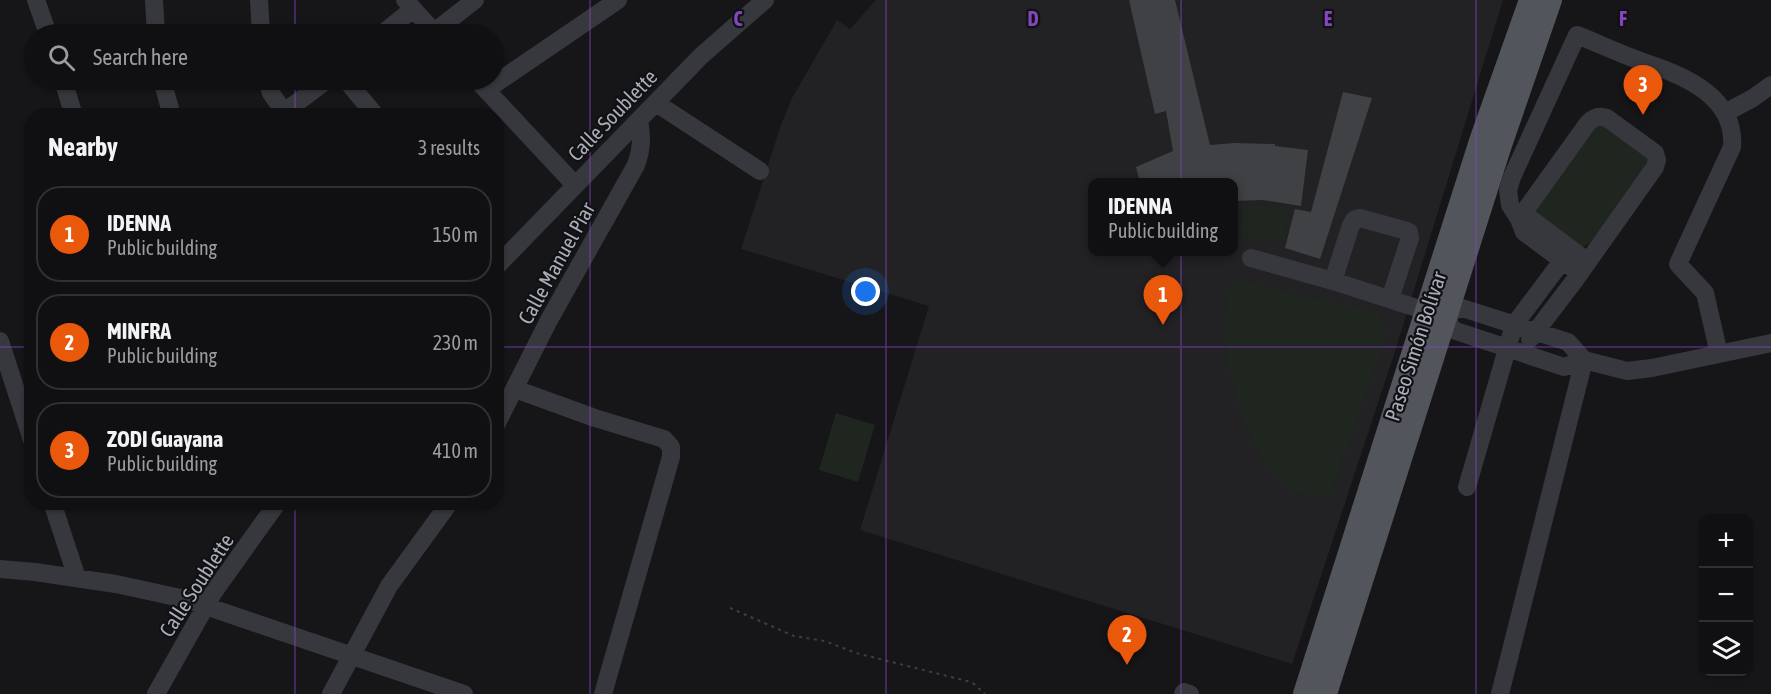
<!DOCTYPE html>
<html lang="en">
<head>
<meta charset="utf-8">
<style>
	:root { --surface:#101012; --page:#1e1e20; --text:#f1f3f6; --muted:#9c9d9f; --line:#303032; --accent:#ea580c }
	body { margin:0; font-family:"Asap Condensed",sans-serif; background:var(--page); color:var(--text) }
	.controls { position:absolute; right:18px; bottom:18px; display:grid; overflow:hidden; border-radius:12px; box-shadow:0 2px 4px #0004 }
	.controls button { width:54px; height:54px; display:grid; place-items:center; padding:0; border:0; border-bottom:2px solid var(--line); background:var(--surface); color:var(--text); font:30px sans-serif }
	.you { position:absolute; left:866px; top:292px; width:21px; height:21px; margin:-15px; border:4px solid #fff; border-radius:50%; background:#1a73e8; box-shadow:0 0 0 9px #1a73e833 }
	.badge { display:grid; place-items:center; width:39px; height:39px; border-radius:50%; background:var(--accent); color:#fff; font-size:20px; font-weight:700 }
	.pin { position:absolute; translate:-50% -50px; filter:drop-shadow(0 2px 3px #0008) }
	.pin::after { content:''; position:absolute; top:32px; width:21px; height:18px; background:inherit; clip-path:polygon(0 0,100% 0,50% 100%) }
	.popup { position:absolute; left:1088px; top:178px; width:150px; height:78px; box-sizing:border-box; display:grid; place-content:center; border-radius:12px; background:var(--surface); filter:drop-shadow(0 2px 4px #0005); font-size:20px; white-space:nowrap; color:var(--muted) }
	.popup b { font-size:22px; color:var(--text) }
	.popup::after { content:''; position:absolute; left:50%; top:100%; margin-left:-12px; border:12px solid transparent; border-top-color:var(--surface) }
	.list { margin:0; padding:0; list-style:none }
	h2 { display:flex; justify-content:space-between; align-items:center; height:78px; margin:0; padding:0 24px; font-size:26px }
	h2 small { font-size:20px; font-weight:400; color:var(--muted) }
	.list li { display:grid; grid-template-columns:39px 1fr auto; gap:18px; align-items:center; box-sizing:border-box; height:96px; margin:0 12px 12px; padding:0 12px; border:2px solid var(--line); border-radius:24px }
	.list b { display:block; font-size:22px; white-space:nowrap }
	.list p { margin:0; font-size:20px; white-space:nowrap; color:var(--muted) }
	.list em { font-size:20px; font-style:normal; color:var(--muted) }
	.icon { flex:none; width:33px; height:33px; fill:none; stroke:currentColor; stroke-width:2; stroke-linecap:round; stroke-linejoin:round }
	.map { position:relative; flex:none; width:1771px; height:694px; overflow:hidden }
	.search { position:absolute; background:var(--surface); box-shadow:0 2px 4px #0004; left:24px; top:24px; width:480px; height:66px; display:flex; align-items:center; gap:15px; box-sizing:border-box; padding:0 21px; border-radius:33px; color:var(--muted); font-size:22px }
	.panel { position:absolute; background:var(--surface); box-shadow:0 2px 4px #0004; left:24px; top:108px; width:480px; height:402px; border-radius:24px }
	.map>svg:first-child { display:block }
	.built { fill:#222225; fill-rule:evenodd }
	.green { fill:#1e261f }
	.building { fill:#404145 }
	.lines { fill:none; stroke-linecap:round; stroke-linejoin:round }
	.path { stroke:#3d3f44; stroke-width:2; stroke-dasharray:3 4.5; stroke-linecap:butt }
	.minor { stroke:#37383d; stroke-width:18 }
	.major { stroke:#53555c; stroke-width:22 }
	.grid { fill:none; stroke:#8446be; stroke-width:1.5; stroke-opacity:0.55 }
	.labels { text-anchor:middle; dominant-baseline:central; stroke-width:4.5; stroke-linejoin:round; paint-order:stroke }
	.street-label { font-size:21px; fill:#a8adb8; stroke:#111113 }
	.grid-label { font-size:20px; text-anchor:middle; font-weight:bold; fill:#8446be; stroke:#111113; stroke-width:4.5; stroke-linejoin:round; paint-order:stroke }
</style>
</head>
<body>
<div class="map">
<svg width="1771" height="694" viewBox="0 0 1771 694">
	<rect width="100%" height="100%" fill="#161618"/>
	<path class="built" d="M876 0H1503L1397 345 1292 664 860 530 929 306 741 249 781 125 792 98 837 20 850 29ZM1092 182H1234V252H1092Z"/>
	<path class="green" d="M1602 123 1649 159 1650 165 1589 244 1582 247 1535 211 1598 125Z
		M1242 205 1287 207 1286 241 1240 239Z
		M1235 280 1379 313 1387 335 1330 495C1316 497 1302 496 1290 488 1245 458 1217 352 1227 301 1228 294 1232 287 1235 280Z
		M836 413 875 425 858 482 819 470Z"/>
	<path class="building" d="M1129 0H1175L1210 145 1234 143 1275 144V146L1308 150 1301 206 1263 200 1233 201V183H1140L1136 167 1173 151 1166 111 1155 114Z
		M1343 92 1372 98 1320 259 1285 248 1295 209 1311 212Z"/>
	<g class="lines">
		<path class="path" d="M730 608 794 636 825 641 856 653 967 681 974 684 985 694"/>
		<path class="minor" d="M36 0 48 34
			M154 0 156 34
			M259 0 261 34
			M405 0 436 34
			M434 32 475 0
			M382 34 413 9
			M63 80 74 116
			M162 80 172 116
			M267 80 271 93 284 112
			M346 80 376 116
			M477 80 575 185
			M486 90 618 0
			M656 103 760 171
			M1725 113 1753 98 1771 85
			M279 116 327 80
			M1519 219 1588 123C1594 117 1599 115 1607 118L1655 153 1657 160 1655 167 1575 280 1530 339
			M1519 219H1531L1587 261
			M1251 258 1333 281 1426 311
			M496 267 701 56 765 0
			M1579 273 1524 232 1519 219 1510 205 1508 190 1512 177 1577 35C1600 44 1623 55 1646 63 1686 76 1736 98 1732 147L1678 264 1705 293 1719 354
			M1333 281 1351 225 1355 219 1360 218 1407 231 1409 232 1410 238 1390 299
			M0 341 32 440
			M1584 360 1568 342 1459 307 1446 317 1453 330 1564 367 1584 360 1627 371 1652 368 1771 343
			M515 389 595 418 664 439 671 447V457L603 694
			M496 425 549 320 636 165C642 149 642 136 639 120
			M1467 487 1514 325 1562 261
			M52 502 77 578
			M0 569 35 572 116 584 185 599 464 694
			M156 694 213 593 278 502
			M331 694 389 586 450 502
			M1183 694 1184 692 1190 694
			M1500 694 1584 360"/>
		<path class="major" d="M1304 694 1480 141 1530 0
			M1326 694 1500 148 1551 0"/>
	</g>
	<path class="grid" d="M295 0V34M590 0V694M886 0V694M1181 0V694M1476 0V694M295 80V116M0 347H32M496 347H1771M295 502V694"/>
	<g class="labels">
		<g class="street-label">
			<text transform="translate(612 115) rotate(-46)">Calle Soublette</text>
			<text transform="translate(556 263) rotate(-61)">Calle Manuel Piar</text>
			<text transform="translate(1415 346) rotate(-72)">Paseo Simón Bolívar</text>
			<text transform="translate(196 585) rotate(-57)">Calle Soublette</text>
		</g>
	</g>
	<g class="grid-label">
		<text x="738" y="26">C</text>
		<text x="1033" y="26">D</text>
		<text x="1328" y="26">E</text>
		<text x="1623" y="26">F</text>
	</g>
</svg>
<div class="controls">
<button>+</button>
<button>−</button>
<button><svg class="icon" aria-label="layers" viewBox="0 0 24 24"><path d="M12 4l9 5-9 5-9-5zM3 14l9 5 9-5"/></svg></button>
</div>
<div class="you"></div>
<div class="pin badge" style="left:1163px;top:325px">1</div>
<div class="popup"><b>IDENNA</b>Public building</div>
<div class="pin badge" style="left:1127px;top:665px">2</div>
<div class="pin badge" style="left:1643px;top:115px">3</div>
<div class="search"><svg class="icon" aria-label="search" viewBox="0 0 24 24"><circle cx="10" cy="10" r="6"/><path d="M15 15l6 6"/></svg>Search here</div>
<section class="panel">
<h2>Nearby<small>3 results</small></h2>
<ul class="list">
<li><span class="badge">1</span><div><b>IDENNA</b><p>Public building</p></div><em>150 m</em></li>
<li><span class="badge">2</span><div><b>MINFRA</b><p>Public building</p></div><em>230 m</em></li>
<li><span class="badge">3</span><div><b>ZODI Guayana</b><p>Public building</p></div><em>410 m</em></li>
</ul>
</section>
</div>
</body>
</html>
